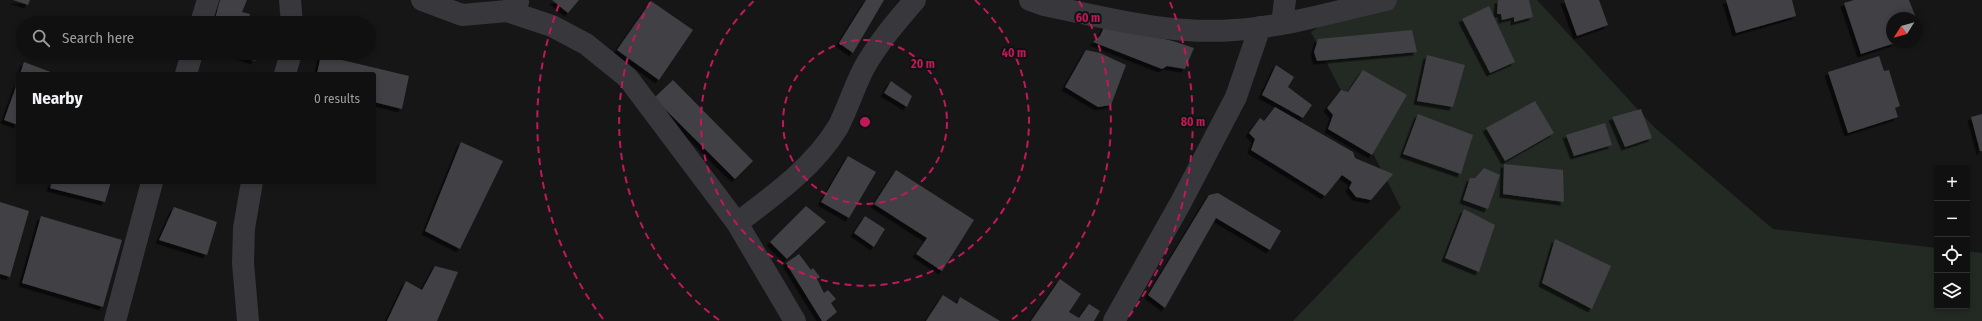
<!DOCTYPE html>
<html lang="en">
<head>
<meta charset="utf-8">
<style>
	:root { --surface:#101011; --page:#1e1e1f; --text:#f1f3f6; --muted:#9c9d9f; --line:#303031 }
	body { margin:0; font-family:"Fira Sans Condensed",sans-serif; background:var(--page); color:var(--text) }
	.controls { position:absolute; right:12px; bottom:12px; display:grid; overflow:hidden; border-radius:4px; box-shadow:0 2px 6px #0003 }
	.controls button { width:36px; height:36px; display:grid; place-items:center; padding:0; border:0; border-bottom:1px solid var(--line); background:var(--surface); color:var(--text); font:20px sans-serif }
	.compass { position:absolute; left:1886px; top:12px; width:36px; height:36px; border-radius:50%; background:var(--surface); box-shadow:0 2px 6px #0003; rotate:233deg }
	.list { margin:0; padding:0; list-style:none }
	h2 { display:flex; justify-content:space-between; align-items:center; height:52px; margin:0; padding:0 16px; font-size:17px }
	h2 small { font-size:13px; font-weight:400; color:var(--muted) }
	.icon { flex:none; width:22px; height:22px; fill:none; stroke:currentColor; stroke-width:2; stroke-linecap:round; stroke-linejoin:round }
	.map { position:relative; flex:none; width:1982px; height:321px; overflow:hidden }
	.search { position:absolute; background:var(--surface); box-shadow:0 2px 6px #0003; left:16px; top:16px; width:360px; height:44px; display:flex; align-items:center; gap:10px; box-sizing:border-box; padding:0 14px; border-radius:22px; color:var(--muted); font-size:15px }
	.panel { position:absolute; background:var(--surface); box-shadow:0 2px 6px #0003; left:16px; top:72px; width:360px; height:112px; border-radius:4px }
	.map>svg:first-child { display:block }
	.green { fill:#222a23 }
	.building { fill:#404044; filter:url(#shadow) }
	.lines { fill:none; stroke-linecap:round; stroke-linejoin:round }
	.street { stroke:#37373c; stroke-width:22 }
	.ring { fill:none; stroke:#c2185b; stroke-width:2; stroke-dasharray:7 5 }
	.centre { fill:#c2185b; stroke:#111112; stroke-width:2 }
	.ring-label { font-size:12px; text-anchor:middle; font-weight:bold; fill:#c2185b; stroke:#111112; stroke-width:4; stroke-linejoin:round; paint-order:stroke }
</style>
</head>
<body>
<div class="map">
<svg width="1982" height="321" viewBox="0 0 1982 321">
	<defs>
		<filter id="shadow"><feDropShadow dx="-3.5" dy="3.5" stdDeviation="0" flood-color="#0009"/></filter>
	</defs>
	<rect width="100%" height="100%" fill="#161617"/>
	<path class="green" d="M1358 0H1537L1654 127 1773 229 1937 248V306H1967V251L1982 253V321H1293L1401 208 1311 32Z"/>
	<path class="building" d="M13 0H30L28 5Z
		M220 0H247L242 12 250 14 248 23H214Z
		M552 0H579L568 13Z
		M866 0H884L853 53 839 43Z
		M1498 0H1529L1533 17 1514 22V17L1502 20 1501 14H1497Z
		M1564 0H1599L1608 25 1577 36Z
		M1726 0H1792L1796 16 1736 33Z
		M1854 0H1909L1916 18H1892V42H1898L1861 54 1844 3Z
		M651 1 693 30 659 80 617 50Z
		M1489 6 1515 62 1490 73 1462 19Z
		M1916 20 1921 35 1916 36Z
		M1105 25 1173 41 1194 48 1185 69 1167 66 1162 69 1093 42 1100 36Z
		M1412 30 1417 52 1317 61 1314 52 1318 39Z
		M1086 50 1100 53 1126 65 1111 105 1098 107 1065 87Z
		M229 53H256L255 61Z
		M321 55 409 76 402 109 374 102V74H317Z
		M1427 55 1465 65 1453 107 1417 101Z
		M1879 56 1884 71 1889 70 1900 106 1895 108 1898 117 1848 133 1828 72Z
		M24 62 56 74H20Z
		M1276 65 1294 77 1288 87 1312 105 1303 118 1262 95Z
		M1363 70 1407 95 1372 155 1328 129 1333 115 1327 108 1341 90 1348 92Z
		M673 80 753 161 735 179 654 98Z
		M18 81V125L4 120Z
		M891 81 912 96 907 107 884 93Z
		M1535 101 1554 133 1505 161 1486 128Z
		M1275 107 1353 152 1355 158 1393 174 1371 200 1356 197 1349 188 1352 182 1342 175 1325 196 1251 150 1255 139 1249 133 1260 118 1264 121Z
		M1641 109 1652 138 1625 147 1612 117Z
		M1418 114 1473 135 1461 174 1403 154Z
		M1982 114V151H1980L1971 117Z
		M1605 123 1612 145 1574 156 1566 135Z
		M461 142 503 161 460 249 425 231Z
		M848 156 876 172 849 218 821 202Z
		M1504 164 1563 170 1564 202 1503 194Z
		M1484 168 1500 175 1488 209 1463 200 1470 178H1475Z
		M896 170 974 220 942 271 916 254 927 238 874 204Z
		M52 182H111L105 202 50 188Z
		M1218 193 1281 231 1270 250 1216 218 1165 308 1148 295 1209 195Z
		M0 202 29 211 10 277 0 274Z
		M806 206 826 222 787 259 770 242Z
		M174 207 217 222 207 255 159 240Z
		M1464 209 1495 225 1479 272 1445 258Z
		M41 216 122 240 103 307 22 283Z
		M865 216 885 229 874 247 854 233Z
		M1555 239 1611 266 1592 309 1542 283Z
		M799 254 811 270 813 268 820 277 817 279 824 293 828 290 836 299 831 303 837 312 826 321H822L786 263Z
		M435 266 458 272 437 321H387L406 281 422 290Z
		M1060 279 1081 294 1069 312 1079 318 1089 304 1100 311 1094 321H1031Z
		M943 295 957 304 960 297 1000 321H926Z"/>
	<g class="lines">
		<path class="street" d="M290 0 292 23
			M422 0 462 15 507 11 518 2
			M1030 0 1044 5C1106 18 1170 35 1234 30 1285 27 1336 11 1386 0
			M507 11 552 26 586 44 628 78 737 223 795 321
			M201 23 208 0
			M1282 24 1285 0
			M186 74 192 53
			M285 74 291 53
			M737 223C773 196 814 167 838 127 848 108 854 87 864 68 878 43 896 22 915 0
			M115 321 152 182
			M248 321 243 263 244 228 252 182
			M1114 321 1180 204 1236 97 1260 27"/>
	</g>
	<g class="ring">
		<circle cx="865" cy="122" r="82"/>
		<path d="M975 0A164 164 0 1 1 755 0"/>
		<path d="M719 320A246 246 0 0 1 651 1M1079 1A246 246 0 0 1 1011 320"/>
		<path d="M603 319A328 328 0 0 1 560 2M1170 2A328 328 0 0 1 1127 319"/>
	</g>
	<circle cx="865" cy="122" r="6" class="centre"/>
	<g class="ring-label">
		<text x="1088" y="22">60 m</text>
		<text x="1014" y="57">40 m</text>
		<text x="923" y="68">20 m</text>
		<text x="1193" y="126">80 m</text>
	</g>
</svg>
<div class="controls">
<button>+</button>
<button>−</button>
<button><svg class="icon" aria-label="locate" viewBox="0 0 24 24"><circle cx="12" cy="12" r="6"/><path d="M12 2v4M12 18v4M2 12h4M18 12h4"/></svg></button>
<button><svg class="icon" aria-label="layers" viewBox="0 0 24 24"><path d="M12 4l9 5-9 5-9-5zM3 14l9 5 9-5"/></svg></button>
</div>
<svg class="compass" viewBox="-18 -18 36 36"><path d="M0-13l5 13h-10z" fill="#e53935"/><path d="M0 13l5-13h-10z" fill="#9c9d9f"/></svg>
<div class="search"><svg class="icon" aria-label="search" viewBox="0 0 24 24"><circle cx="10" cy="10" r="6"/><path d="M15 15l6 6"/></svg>Search here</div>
<section class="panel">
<h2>Nearby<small>0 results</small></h2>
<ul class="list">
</ul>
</section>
</div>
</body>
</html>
